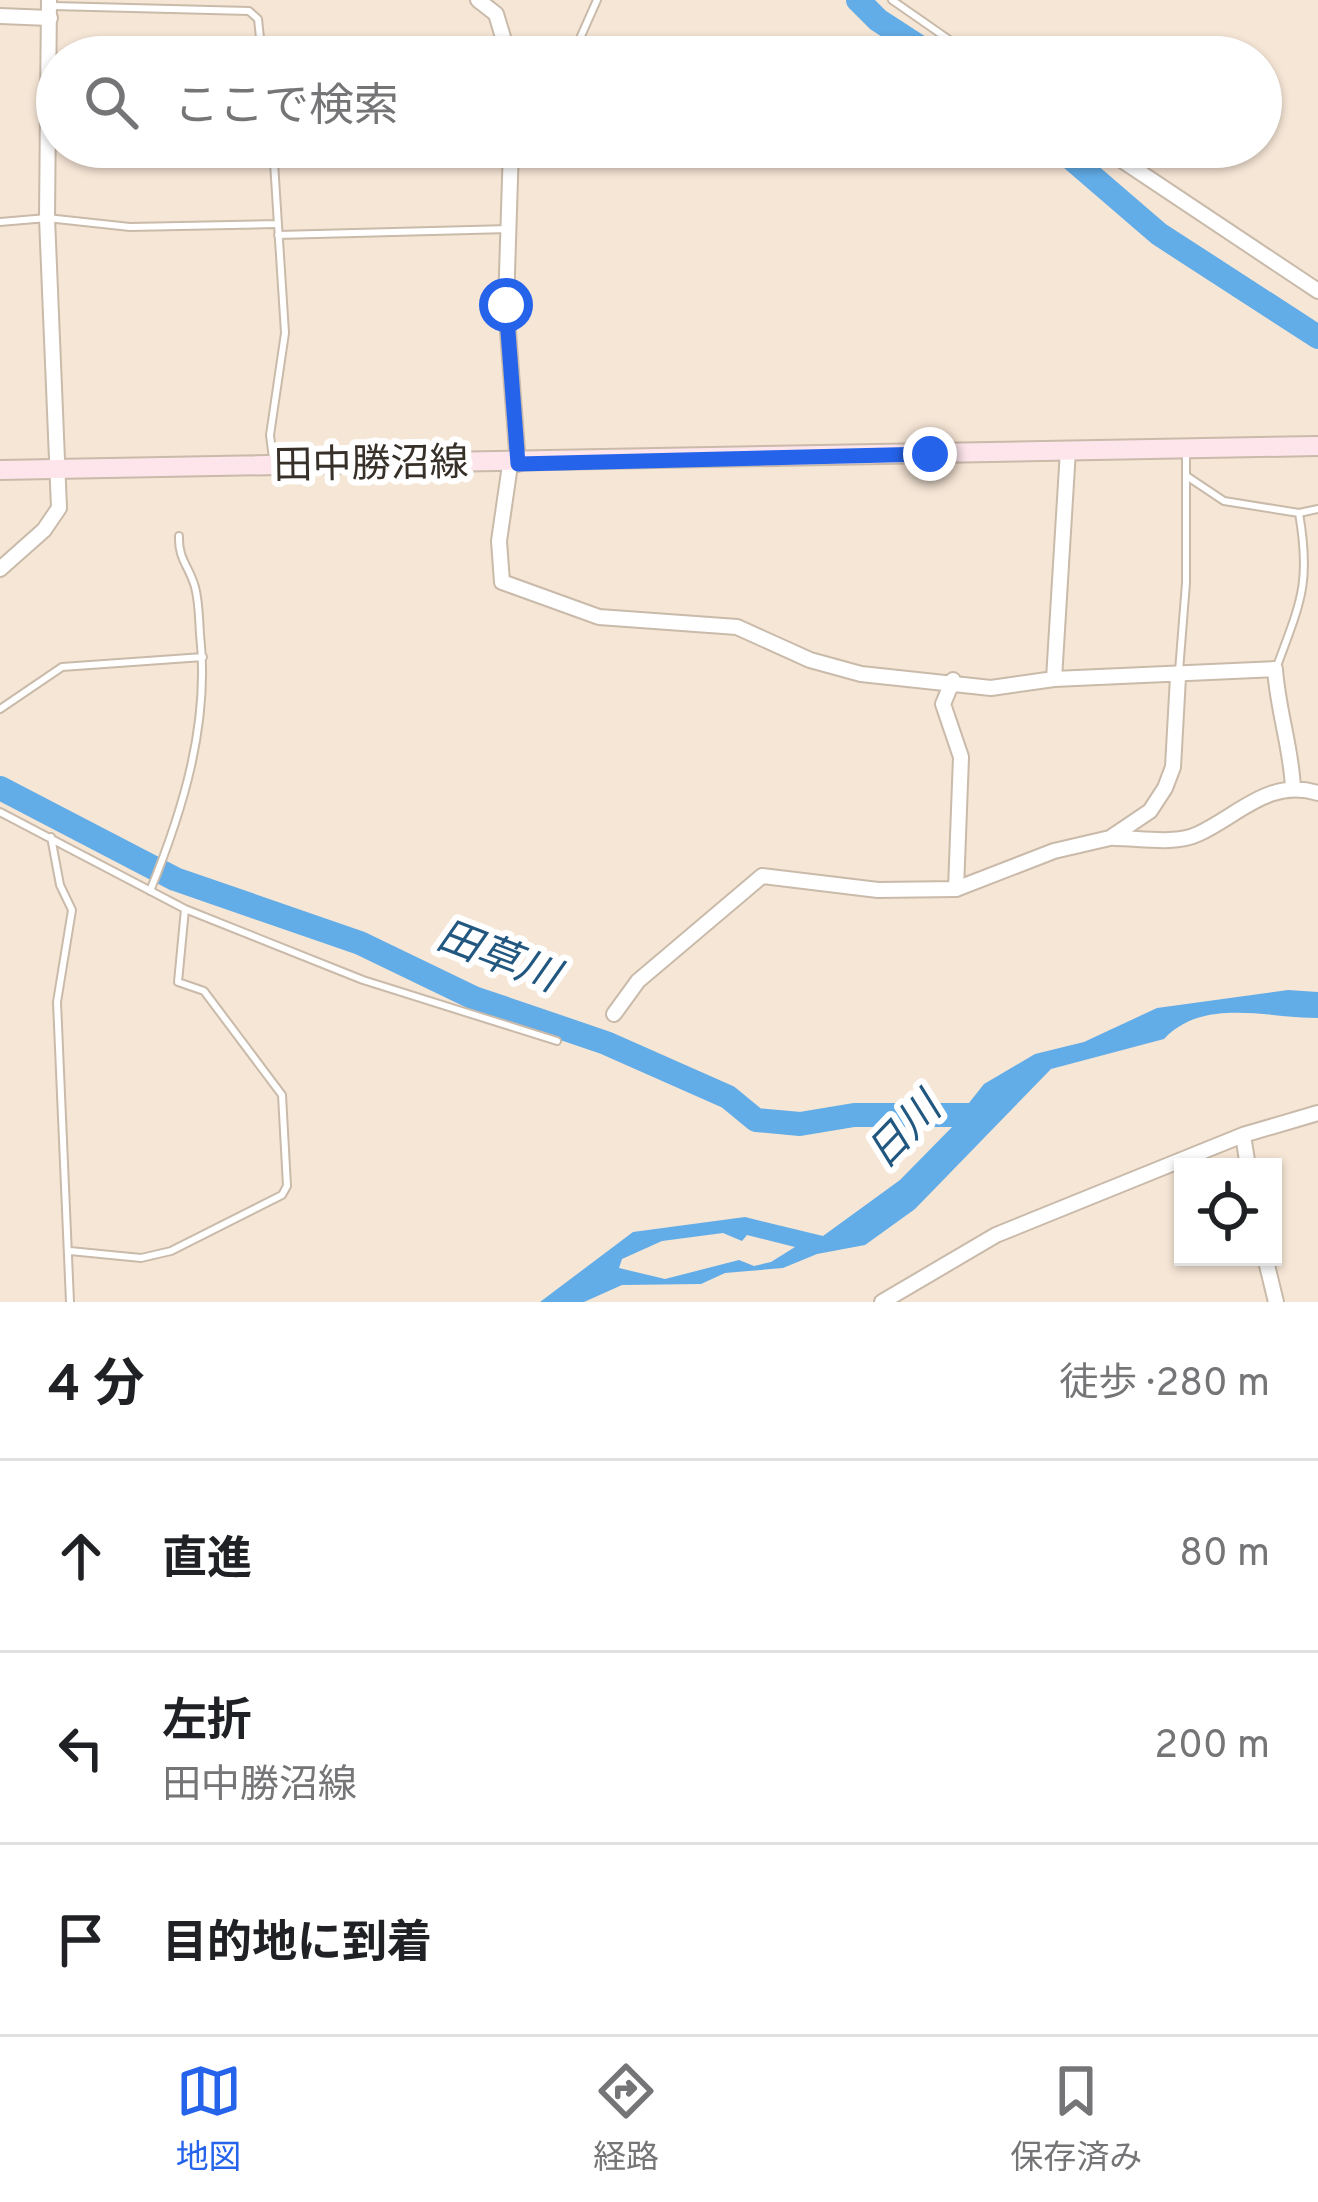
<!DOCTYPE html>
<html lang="ja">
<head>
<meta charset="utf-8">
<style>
	:root { --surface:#fff; --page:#f6f6f6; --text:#202124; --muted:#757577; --line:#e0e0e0; --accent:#2563eb }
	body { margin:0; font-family:Overpass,"Noto Sans JP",sans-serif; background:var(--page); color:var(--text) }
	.controls { position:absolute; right:36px; bottom:36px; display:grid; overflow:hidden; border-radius:0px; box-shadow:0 3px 9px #0004 }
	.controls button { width:108px; height:108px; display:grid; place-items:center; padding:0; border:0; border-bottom:3px solid var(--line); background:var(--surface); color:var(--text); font:60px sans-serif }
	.stop { position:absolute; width:36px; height:36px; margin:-27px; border:9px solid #2563eb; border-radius:50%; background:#fff }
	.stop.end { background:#2563eb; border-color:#fff; box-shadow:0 3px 12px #0008 }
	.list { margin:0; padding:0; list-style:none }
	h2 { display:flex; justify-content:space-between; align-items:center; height:156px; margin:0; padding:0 48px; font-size:51px }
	h2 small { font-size:39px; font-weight:400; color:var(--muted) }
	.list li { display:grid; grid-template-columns:78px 1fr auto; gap:36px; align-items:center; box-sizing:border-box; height:192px; padding:0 48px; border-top:3px solid var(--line) }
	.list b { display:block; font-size:45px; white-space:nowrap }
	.list p { margin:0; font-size:39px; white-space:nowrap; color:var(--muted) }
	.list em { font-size:39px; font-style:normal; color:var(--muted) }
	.icon { flex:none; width:66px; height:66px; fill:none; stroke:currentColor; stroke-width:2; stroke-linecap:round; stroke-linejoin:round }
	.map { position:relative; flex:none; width:1318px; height:1302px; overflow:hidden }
	.search { position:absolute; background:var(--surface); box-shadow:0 3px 9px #0004; left:36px; right:36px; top:36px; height:132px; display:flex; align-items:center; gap:30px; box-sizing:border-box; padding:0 42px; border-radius:66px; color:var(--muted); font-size:45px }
	.sheet { height:732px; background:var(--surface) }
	nav { display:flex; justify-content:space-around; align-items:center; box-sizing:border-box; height:168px; border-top:3px solid var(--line); background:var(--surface); font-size:33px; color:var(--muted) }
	nav a { display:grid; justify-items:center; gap:6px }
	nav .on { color:var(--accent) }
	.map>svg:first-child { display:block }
	.water { fill:#62ace7; fill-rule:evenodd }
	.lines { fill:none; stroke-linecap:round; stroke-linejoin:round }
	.river { stroke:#62ace7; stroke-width:24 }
	.service-casing { stroke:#c9baaa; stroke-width:10 }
	.minor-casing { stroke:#c9baaa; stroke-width:18 }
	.secondary-casing { stroke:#c9baaa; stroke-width:22 }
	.service { stroke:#fff; stroke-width:6 }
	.minor { stroke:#fff; stroke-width:14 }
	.secondary { stroke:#fde5eb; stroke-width:18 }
	.route { stroke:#2563eb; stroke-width:15 }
	.labels { text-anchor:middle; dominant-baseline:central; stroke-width:12; stroke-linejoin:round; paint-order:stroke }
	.street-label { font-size:39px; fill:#363029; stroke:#fff }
	.water-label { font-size:42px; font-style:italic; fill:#225780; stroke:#fff }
</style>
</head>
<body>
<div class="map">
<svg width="1318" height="1302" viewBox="0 0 1318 1302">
	<rect width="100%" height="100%" fill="#f6e6d6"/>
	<path class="water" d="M1288 990 1318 992V1018C1267 1018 1203 997 1164 1039L1051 1069 915 1209 865 1245 817 1254 783 1268 725 1273 701 1284 622 1285 584 1302H540L633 1232 745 1217 823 1236 900 1180 956 1123 940 1115 965 1108 984 1084 1035 1054 1084 1042 1157 1008ZM723 1233 742 1241 747 1235 795 1247 771 1262 754 1266 739 1260 665 1279 619 1268 622 1259 662 1241Z"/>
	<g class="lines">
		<path class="river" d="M858 0 878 20 935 57
			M1058 147 1159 234 1318 337
			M0 788 175 879 360 943 474 998 606 1043 728 1097 756 1120 800 1124 854 1115H972"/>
		<g class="service-casing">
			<path id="service" d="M892 0 974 57
				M53 6 249 11 258 19 262 57
				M546 57 573 54 597 0
				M273 147 285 333 270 435 273 459
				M0 222 47 218 130 227 275 224
				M278 235 509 229
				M1188 477 1224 501 1299 513
				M1277 666C1301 601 1311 583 1299 513L1318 509
				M1179 671 1186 583V451
				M0 709 62 667 203 657
				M0 812 185 909 363 980 557 1041
				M51 837 60 885 72 910 57 1002 70 1302
				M150 891C183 810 210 723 200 634 199 619 199 602 195 587 189 566 178 559 179 536
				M70 1251 141 1258 171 1251 282 1195 287 1186 282 1095 204 991 178 982 185 909"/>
		</g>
		<g class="minor-casing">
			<path id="minor" d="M478 0 496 14 509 57
				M0 16 50 18
				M511 147 506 305 518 464
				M1102 147 1318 291
				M510 465 499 541 502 582 599 617 737 627 810 660 861 674 991 688 1054 679 1275 669C1278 712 1291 746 1293 788
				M0 569 44 530 59 508 47 218 49 0
				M1054 679 1068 450
				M953 680 943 704 961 757 956 889
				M1114 838C1140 838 1175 845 1198 834 1239 815 1269 778 1318 793
				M614 1014 638 981 762 876 878 890 956 889 1054 851 1110 838 1150 811 1165 788 1173 767 1178 677
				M1243 1135 1248 1167
				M1265 1257 1276 1302
				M882 1302 996 1235 1243 1135 1318 1113"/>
		</g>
		<g class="secondary-casing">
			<path id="secondary" d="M0 470 1318 446"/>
		</g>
		<use href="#service" class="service"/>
		<use href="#minor" class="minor"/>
		<use href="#secondary" class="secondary"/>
	</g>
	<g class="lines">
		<path class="route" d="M506 305 518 464 930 454"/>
	</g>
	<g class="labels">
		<g class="street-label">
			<text transform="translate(371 467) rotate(-1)">田中勝沼線</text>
		</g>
		<g class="water-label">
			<text transform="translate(497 959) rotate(21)">田草川</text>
			<text transform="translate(906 1133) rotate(-46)">日川</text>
		</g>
	</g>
</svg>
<div class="controls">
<button><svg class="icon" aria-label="locate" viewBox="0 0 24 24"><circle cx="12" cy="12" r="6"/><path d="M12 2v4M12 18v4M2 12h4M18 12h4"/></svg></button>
</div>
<div class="stop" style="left:506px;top:305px"></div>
<div class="stop end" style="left:930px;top:454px"></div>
<div class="search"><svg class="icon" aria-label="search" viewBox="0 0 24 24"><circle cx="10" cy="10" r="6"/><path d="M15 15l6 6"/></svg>ここで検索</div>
</div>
<section class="sheet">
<h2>4 分<small>徒歩 · 280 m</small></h2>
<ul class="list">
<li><svg class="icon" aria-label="ahead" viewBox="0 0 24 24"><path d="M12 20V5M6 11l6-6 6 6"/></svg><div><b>直進</b></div><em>80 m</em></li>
<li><svg class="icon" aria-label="left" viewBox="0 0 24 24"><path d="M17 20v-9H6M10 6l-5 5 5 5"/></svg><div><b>左折</b><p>田中勝沼線</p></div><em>200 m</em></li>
<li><svg class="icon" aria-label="arrive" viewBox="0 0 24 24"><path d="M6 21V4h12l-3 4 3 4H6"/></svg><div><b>目的地に到着</b></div></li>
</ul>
</section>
<nav>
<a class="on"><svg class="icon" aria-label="map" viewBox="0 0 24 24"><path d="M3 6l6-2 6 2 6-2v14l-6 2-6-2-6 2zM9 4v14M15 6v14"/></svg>地図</a>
<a><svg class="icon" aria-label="directions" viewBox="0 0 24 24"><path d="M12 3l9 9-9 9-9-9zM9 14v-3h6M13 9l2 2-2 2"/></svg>経路</a>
<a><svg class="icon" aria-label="saved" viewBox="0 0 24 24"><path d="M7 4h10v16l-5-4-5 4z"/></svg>保存済み</a>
</nav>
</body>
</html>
